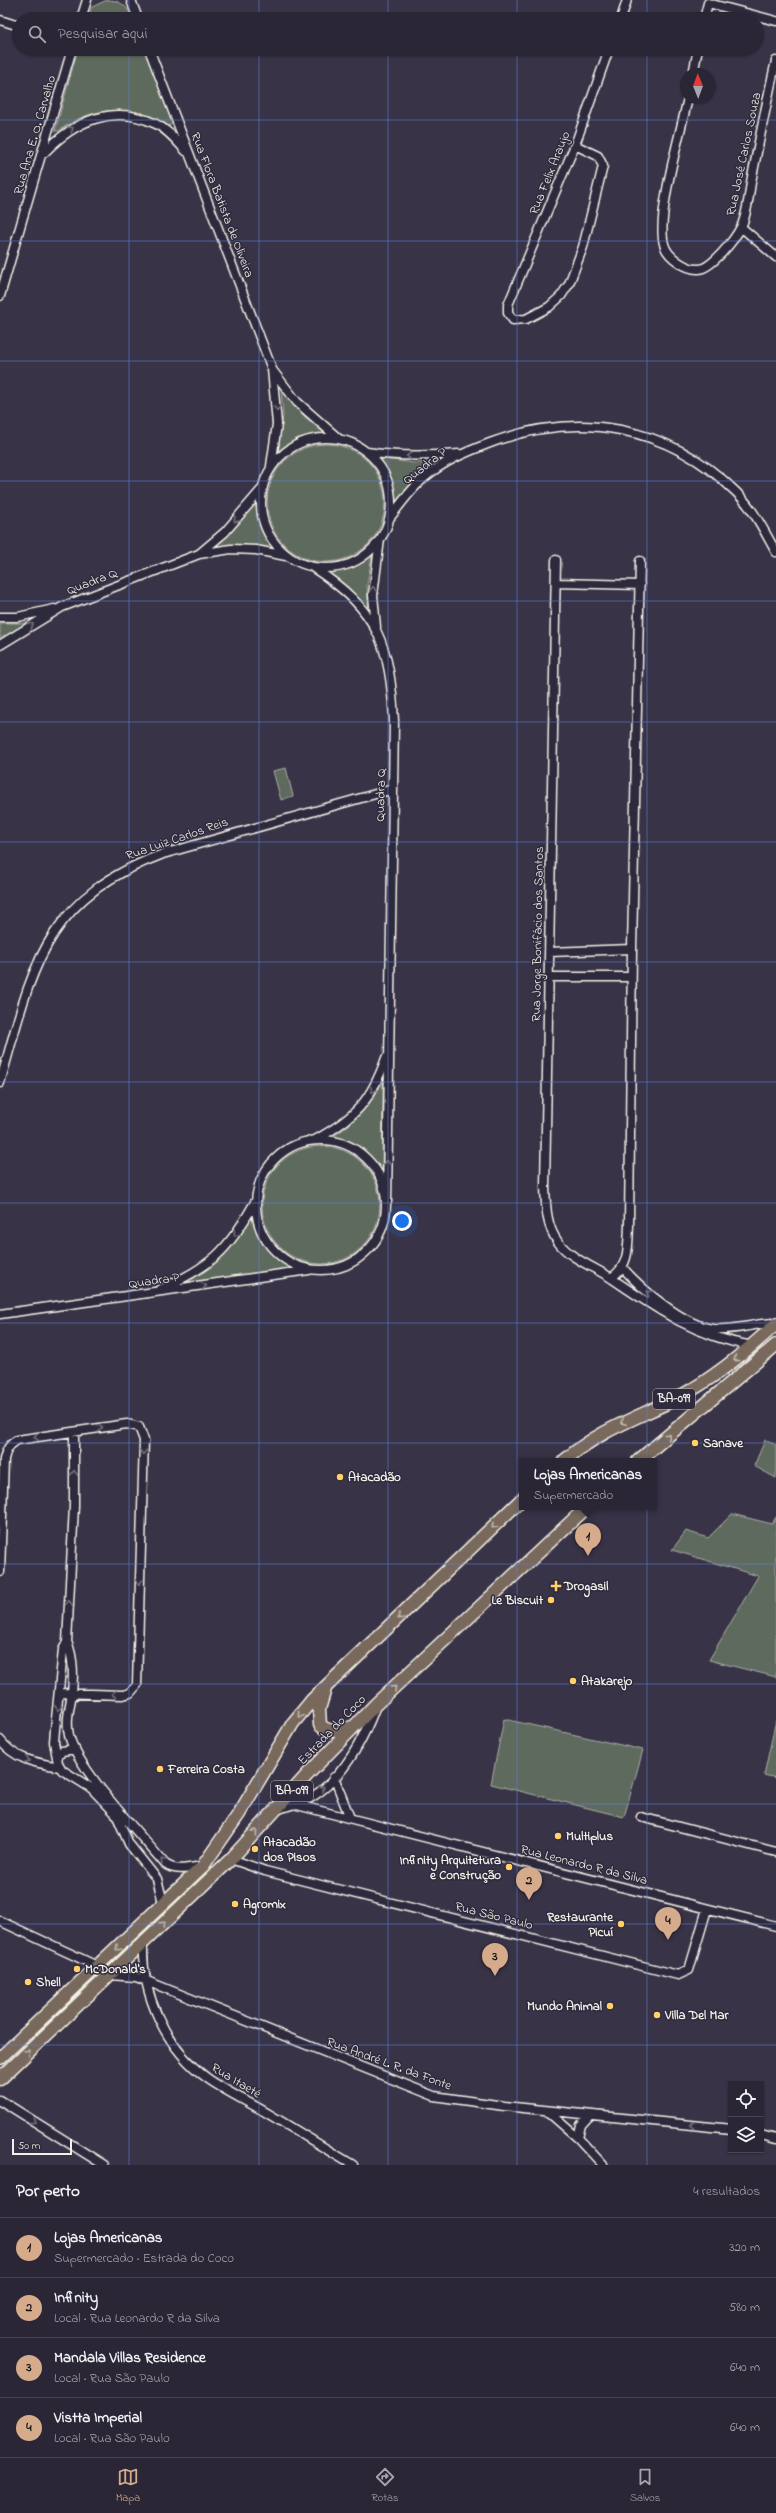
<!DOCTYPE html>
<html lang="pt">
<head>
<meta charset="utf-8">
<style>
	:root { --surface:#2b2636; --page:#373242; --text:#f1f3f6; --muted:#a6a5ad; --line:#474351; --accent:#d6ab8b }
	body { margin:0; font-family:"Indie Flower",sans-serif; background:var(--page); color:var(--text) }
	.controls { position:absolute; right:12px; bottom:12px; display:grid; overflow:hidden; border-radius:0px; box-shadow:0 1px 3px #0004 }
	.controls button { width:36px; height:36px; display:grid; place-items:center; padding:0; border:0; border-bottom:1px solid var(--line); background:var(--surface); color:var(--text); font:20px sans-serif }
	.compass { position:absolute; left:680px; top:68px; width:36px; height:36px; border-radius:50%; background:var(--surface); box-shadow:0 1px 3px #0004; rotate:359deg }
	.scale { position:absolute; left:12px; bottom:10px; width:60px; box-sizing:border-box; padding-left:4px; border:2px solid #f4f1e8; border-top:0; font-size:11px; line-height:14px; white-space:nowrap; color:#f4f1e8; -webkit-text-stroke:3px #2f2a3d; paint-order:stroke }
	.you { position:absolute; left:402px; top:1221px; width:14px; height:14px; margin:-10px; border:3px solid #fff; border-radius:50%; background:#1a73e8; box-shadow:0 0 0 6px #1a73e833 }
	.badge { display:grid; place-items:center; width:26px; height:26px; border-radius:50%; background:var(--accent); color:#111; font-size:13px; font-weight:700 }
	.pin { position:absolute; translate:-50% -33px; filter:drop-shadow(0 1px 2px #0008) }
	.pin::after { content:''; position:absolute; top:21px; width:14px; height:12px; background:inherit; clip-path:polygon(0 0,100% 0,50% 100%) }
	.popup { position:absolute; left:519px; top:1458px; width:138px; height:52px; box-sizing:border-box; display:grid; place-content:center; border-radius:0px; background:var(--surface); filter:drop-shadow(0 1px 3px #0005); font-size:13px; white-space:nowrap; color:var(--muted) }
	.popup b { font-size:15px; color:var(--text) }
	.popup::after { content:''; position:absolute; left:50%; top:100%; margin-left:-8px; border:8px solid transparent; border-top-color:var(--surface) }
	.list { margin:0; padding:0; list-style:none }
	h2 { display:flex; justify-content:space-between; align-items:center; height:52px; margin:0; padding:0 16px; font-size:17px }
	h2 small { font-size:13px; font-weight:400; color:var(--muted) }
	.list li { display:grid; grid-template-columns:26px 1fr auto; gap:12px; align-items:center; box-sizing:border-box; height:60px; padding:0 16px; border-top:1px solid var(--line) }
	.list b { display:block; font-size:15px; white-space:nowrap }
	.list p { margin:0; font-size:13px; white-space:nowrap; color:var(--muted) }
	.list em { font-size:13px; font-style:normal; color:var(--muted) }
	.icon { flex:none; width:22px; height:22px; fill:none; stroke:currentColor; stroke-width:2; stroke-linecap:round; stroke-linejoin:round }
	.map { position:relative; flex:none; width:776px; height:2165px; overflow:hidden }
	.search { position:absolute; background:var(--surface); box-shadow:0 1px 3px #0004; left:12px; right:12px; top:12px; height:44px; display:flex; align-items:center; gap:10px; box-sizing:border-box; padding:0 14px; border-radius:22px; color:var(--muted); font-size:15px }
	.sheet { height:292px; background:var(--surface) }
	nav { display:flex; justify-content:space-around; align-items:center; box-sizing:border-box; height:56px; border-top:1px solid var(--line); background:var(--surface); font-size:11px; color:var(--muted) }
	nav a { display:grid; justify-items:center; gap:2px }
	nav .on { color:var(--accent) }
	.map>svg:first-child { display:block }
	.green { fill:#5f6a5f; stroke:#aaaea4 }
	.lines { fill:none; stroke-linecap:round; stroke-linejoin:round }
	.minor-casing { stroke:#f4f1e8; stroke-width:11 }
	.highway-casing { stroke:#f4f1e8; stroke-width:15 }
	.minor { stroke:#2f2a3d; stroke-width:8 }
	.highway { stroke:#78695c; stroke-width:12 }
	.oneway { stroke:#747079 }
	.oneway2 { stroke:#c2bbb0 }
	.grid { fill:none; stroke:#5e7fdd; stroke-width:1; stroke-opacity:0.55 }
	.poi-dot { fill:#ffd166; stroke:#2f2a3d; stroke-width:1.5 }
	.labels { text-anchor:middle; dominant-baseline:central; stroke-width:3; stroke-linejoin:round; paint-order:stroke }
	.shield { fill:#2f2a3d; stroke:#b9b5b5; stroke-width:1 }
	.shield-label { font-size:12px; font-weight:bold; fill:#f4f1e8 }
	.street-label { font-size:13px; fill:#f4f1e8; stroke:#2f2a3d }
	.poi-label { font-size:13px; font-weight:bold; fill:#f4f1e8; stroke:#2f2a3d; text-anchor:start }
</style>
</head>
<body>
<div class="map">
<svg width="776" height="2165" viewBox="0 0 776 2165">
	<rect width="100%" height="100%" fill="#393348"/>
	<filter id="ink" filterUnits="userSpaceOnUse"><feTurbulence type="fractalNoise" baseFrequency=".025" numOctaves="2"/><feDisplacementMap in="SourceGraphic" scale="8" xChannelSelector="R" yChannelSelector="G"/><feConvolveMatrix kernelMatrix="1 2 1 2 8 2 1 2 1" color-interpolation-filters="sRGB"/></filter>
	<g filter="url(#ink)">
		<path class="green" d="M107 0C121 0 128 7 133 19H87L92 7Z
			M78 49H144L173 124 168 126C132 104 92 105 59 131H55Z
			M281 390 305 417 324 433 298 438 278 451 283 416Z
			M267 503a59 59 0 1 1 118 0a59 59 0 1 1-118 0Z
			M380 458 413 463 438 462 414 482 396 503 390 476Z
			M255 503 261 528 274 549 247 545 215 547 238 525Z
			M372 555 367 586 369 613 354 594 329 573 355 567Z
			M0 623H27L0 640Z
			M286 768 293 796 281 800 273 771Z
			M383 1081 382 1172C370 1153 354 1142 332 1137 355 1123 371 1105 383 1081Z
			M262 1205a59 59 0 1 1 118 0a59 59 0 1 1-118 0Z
			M253 1215C255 1240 273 1259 295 1269L184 1285C214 1266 234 1244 253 1215Z
			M765 1440 776 1445V1478L754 1466Z
			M732 1514 772 1524 776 1517V1677L709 1660 758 1576 672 1550 686 1531 708 1538Z
			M504 1719 643 1750 624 1817 491 1784Z
			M776 1720V1778L764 1775Z"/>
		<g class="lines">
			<g class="minor-casing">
				<path id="minor" d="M131 0 138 19
					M81 19 87 0
					M621 19 627 0
					M704 19 708 3 776 21
					M0 20 19 26
					M149 49 272 369 277 424 271 466
					M693 74 698 49
					M688 98C681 131 656 215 664 244 667 257 687 270 699 269 712 268 735 239 741 227 748 213 749 192 752 177 760 138 767 99 776 61
					M575 145 598 156 603 166 583 247 569 284 561 296 549 307 526 319 513 320 508 313V305L575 145 609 49
					M44 153C74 121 114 103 156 124 168 130 177 141 186 151
					M741 227 776 257
					M0 296 72 49
					M273 371 297 402 339 439
					M261 503a65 65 0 1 1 130 0a65 65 0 1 1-130 0Z
					M367 452C398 457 428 456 459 454
					M389 519C400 505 410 490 424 478 444 461 466 452 490 443 578 410 668 425 736 492 754 509 764 531 776 552
					M199 554 225 532 261 490
					M556 560 545 1187C546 1206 546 1226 558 1242 571 1259 594 1267 611 1278 658 1310 695 1336 752 1346
					M312 567C379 610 390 645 394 721L387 1202
					M556 583 640 585
					M0 617H18L54 609
					M376 627 373 595 380 539
					M0 645 62 607 199 554 231 549 256 550 286 556
					M549 952 632 949
					M549 977H631
					M0 1083C32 972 41 899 163 854L393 789
					M315 1140C355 1118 371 1101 386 1058
					M256 1205a65 65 0 1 1 130 0a65 65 0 1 1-130 0Z
					M623 1268C642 1290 685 1326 714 1329 734 1331 756 1323 776 1323
					M611 1278C630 1266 628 1245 629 1225L632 949 640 561
					M159 1290C212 1265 227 1253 255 1202
					M0 1314 309 1270
					M74 1432V1506L67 1642 63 1650 55 1729 54 1742 58 1763 62 1770 91 1788 116 1814 129 1844 157 1879 164 1906
					M0 1572 4 1459C6 1450 9 1445 17 1440L127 1424 139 1427 144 1440 137 1685 130 1693 123 1695 60 1693
					M67 1642C74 1657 74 1681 71 1699 69 1711 66 1722 69 1735 76 1768 141 1835 165 1864 176 1872 189 1868 202 1866
					M0 1740C15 1760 37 1763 60 1767
					M57 1758 62 1751 75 1749
					M334 1777 350 1818
					M293 1804 776 1926
					M277 1810C288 1805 302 1803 312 1797 343 1778 363 1740 375 1708
					M641 1817 776 1852
					M231 1859 265 1871 678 1975 689 1970 707 1909
					M0 1921 99 1967
					M143 1943C141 1993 165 2048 207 2078 225 2091 247 2101 267 2113 296 2130 324 2148 353 2165
					M110 1975 136 1977 147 1981 434 2096 504 2106 731 2129
					M0 2100 104 2165
					M547 2111 578 2138 603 2165
					M761 2135 776 2139
					M578 2138 581 2125 590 2115"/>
			</g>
			<g class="highway-casing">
				<path id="highway" d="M564 1461C602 1428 638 1418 681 1396 716 1377 747 1351 776 1324
					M638 1461 776 1345
					M325 1689 319 1709 320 1725C330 1734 340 1731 352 1727
					M0 2058 203 1866 239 1814 293 1723 312 1700 522 1499
					M0 2079 231 1859 307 1775 376 1704 587 1507"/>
			</g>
			<use href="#minor" class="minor"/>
			<use href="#highway" class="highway"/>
		</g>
		<defs><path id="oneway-chevron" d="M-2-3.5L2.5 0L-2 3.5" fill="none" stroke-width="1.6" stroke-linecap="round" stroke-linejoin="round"/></defs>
		<g class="oneway">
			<use href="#oneway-chevron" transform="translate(71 129) rotate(-33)"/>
			<use href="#oneway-chevron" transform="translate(277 408) rotate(88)"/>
			<use href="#oneway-chevron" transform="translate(409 456) rotate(-179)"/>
			<use href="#oneway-chevron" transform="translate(236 520) rotate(133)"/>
			<use href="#oneway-chevron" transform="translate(373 589) rotate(-87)"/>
			<use href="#oneway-chevron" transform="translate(31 625) rotate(-32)"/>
			<use href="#oneway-chevron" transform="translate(373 1090) rotate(120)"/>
			<use href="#oneway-chevron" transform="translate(387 1163) rotate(-89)"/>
			<use href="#oneway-chevron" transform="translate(236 1234) rotate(126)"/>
			<use href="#oneway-chevron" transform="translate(204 1286) rotate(-8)"/>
			<use href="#oneway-chevron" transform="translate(649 1293) rotate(-145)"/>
			<use href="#oneway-chevron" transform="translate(100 1428) rotate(-8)"/>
			<use href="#oneway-chevron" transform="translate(36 1437) rotate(172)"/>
			<use href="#oneway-chevron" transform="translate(143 1452) rotate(93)"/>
			<use href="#oneway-chevron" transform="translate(74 1473) rotate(-90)"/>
			<use href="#oneway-chevron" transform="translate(139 1582) rotate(91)"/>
			<use href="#oneway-chevron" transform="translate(69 1603) rotate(-87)"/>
			<use href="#oneway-chevron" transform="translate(114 1694) rotate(-179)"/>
			<use href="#oneway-chevron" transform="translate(58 1708) rotate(98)"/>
			<use href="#oneway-chevron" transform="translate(27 1760) rotate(22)"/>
			<use href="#oneway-chevron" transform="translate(322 1788) rotate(-41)"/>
			<use href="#oneway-chevron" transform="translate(163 1861) rotate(-134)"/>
			<use href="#oneway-chevron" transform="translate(33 2121) rotate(32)"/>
			<use href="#oneway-chevron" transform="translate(692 2125) rotate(-174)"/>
		</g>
		<g class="oneway2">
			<use href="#oneway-chevron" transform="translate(736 1359) rotate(143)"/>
			<use href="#oneway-chevron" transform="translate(623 1422) rotate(155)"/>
			<use href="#oneway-chevron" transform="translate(668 1436) rotate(-39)"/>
			<use href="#oneway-chevron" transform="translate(494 1526) rotate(136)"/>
			<use href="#oneway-chevron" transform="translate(400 1617) rotate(138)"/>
			<use href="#oneway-chevron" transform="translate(394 1688) rotate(-42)"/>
			<use href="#oneway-chevron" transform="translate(300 1715) rotate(130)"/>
			<use href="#oneway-chevron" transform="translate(255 1832) rotate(-48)"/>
			<use href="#oneway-chevron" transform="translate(163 1924) rotate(-44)"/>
			<use href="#oneway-chevron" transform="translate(118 1948) rotate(137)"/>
			<use href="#oneway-chevron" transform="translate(28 2052) rotate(-43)"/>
		</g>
	</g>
	<path class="grid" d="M129 0V19M259 0V19M388 0V19M517 0V19M647 0V19M129 49V2165M259 49V2165M388 49V2165M517 49V2165M647 49V2165M0 120H776M0 241H776M0 361H776M0 481H776M0 601H776M0 722H776M0 842H776M0 962H776M0 1082H776M0 1203H776M0 1323H776M0 1443H776M0 1564H776M0 1684H776M0 1804H776M0 1924H776M0 2045H776"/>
	<g class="poi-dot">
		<circle cx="695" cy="1443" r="4"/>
		<circle cx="340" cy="1477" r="4"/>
		<path d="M554 1580h4v4h4v4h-4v4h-4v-4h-4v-4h4z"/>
		<circle cx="551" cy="1600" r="4"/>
		<circle cx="573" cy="1681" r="4"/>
		<circle cx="160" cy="1769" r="4"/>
		<circle cx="558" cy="1836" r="4"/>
		<circle cx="255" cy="1849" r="4"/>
		<circle cx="509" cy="1867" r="4"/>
		<circle cx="235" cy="1904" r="4"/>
		<circle cx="621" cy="1924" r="4"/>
		<circle cx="77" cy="1969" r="4"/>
		<circle cx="28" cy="1982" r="4"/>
		<circle cx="610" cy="2006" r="4"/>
		<circle cx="657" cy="2015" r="4"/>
	</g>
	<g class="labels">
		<g class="shield">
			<rect x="653" y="1389" width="42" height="20" rx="3"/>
			<rect x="271" y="1781" width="42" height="20" rx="3"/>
		</g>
		<g class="shield-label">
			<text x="674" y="1399">BA-099</text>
			<text x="292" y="1791">BA-099</text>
		</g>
		<g class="street-label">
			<text transform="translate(35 135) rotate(-74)">Rua Ana E. O. Carvalho</text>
			<text transform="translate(744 154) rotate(-78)">Rua José Carlos Souza</text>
			<text transform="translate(550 173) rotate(-68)">Rua Felix Araujo</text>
			<text transform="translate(222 205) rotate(69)">Rua Flora Batista de Oliveira</text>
			<text transform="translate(425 466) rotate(-38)">Quadra P</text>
			<text transform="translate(92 582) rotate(-21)">Quadra Q</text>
			<text transform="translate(381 795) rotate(-89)">Quadra Q</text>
			<text transform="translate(177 839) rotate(-19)">Rua Luiz Carlos Reis</text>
			<text transform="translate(538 934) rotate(-89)">Rua Jorge Bonifácio dos Santos</text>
			<text transform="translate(154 1281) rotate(-8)">Quadra P</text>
			<text transform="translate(332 1730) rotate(-46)">Estrada do Coco</text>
			<text transform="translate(584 1865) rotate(14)">Rua Leonardo R da Silva</text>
			<text transform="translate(494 1916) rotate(14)">Rua São Paulo</text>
			<text transform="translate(389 2064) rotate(20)">Rua André L. R. da Fonte</text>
			<text transform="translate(236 2081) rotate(31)">Rua Itaeté</text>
		</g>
		<g class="poi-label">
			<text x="703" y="1443">Sanave</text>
			<text x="348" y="1477">Atacadão</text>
			<text x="564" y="1586">Drogasil</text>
			<text x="543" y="1600" text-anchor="end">Le Biscuit</text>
			<text x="581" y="1681">Atakarejo</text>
			<text x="168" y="1769">Ferreira Costa</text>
			<text x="566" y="1836">Multiplus</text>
			<text x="263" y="1842">Atacadão<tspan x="263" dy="15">dos Pisos</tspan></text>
			<text x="501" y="1860" text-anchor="end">Infinity Arquitetura<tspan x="501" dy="15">e Construção</tspan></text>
			<text x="243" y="1904">Agromix</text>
			<text x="613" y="1917" text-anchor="end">Restaurante<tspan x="613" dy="15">Picuí</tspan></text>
			<text x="85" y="1969">McDonald's</text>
			<text x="36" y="1982">Shell</text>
			<text x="602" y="2006" text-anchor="end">Mundo Animal</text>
			<text x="665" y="2015">Villa Del Mar</text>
		</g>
	</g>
</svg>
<div class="controls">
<button><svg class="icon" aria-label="locate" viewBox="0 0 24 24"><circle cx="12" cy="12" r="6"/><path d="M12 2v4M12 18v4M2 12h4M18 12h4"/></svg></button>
<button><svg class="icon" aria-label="layers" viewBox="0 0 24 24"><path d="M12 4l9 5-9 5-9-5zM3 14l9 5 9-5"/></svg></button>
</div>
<svg class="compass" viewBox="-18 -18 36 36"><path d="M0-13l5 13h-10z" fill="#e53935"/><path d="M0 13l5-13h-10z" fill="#a6a5ad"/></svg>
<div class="scale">50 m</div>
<div class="you"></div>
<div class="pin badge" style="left:588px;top:1556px">1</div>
<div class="popup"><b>Lojas Americanas</b>Supermercado</div>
<div class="pin badge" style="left:529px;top:1900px">2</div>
<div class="pin badge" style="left:495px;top:1976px">3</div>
<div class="pin badge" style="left:668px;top:1940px">4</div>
<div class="search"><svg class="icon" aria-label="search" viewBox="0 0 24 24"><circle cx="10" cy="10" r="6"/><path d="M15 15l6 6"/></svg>Pesquisar aqui</div>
</div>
<section class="sheet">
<h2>Por perto<small>4 resultados</small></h2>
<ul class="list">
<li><span class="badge">1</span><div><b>Lojas Americanas</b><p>Supermercado · Estrada do Coco</p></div><em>320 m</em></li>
<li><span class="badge">2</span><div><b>Infinity</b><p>Local · Rua Leonardo R da Silva</p></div><em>580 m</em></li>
<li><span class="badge">3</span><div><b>Mandala Villas Residence</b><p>Local · Rua São Paulo</p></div><em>640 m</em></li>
<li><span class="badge">4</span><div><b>Vistta Imperial</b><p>Local · Rua São Paulo</p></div><em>640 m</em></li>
</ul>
</section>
<nav>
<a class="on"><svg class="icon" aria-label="map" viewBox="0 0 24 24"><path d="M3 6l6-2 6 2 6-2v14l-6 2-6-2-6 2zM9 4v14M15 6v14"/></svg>Mapa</a>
<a><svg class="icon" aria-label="directions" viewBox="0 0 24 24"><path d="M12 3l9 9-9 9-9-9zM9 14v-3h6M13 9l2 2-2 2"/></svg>Rotas</a>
<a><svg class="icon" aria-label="saved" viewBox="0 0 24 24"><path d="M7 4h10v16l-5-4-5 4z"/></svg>Salvos</a>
</nav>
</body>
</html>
